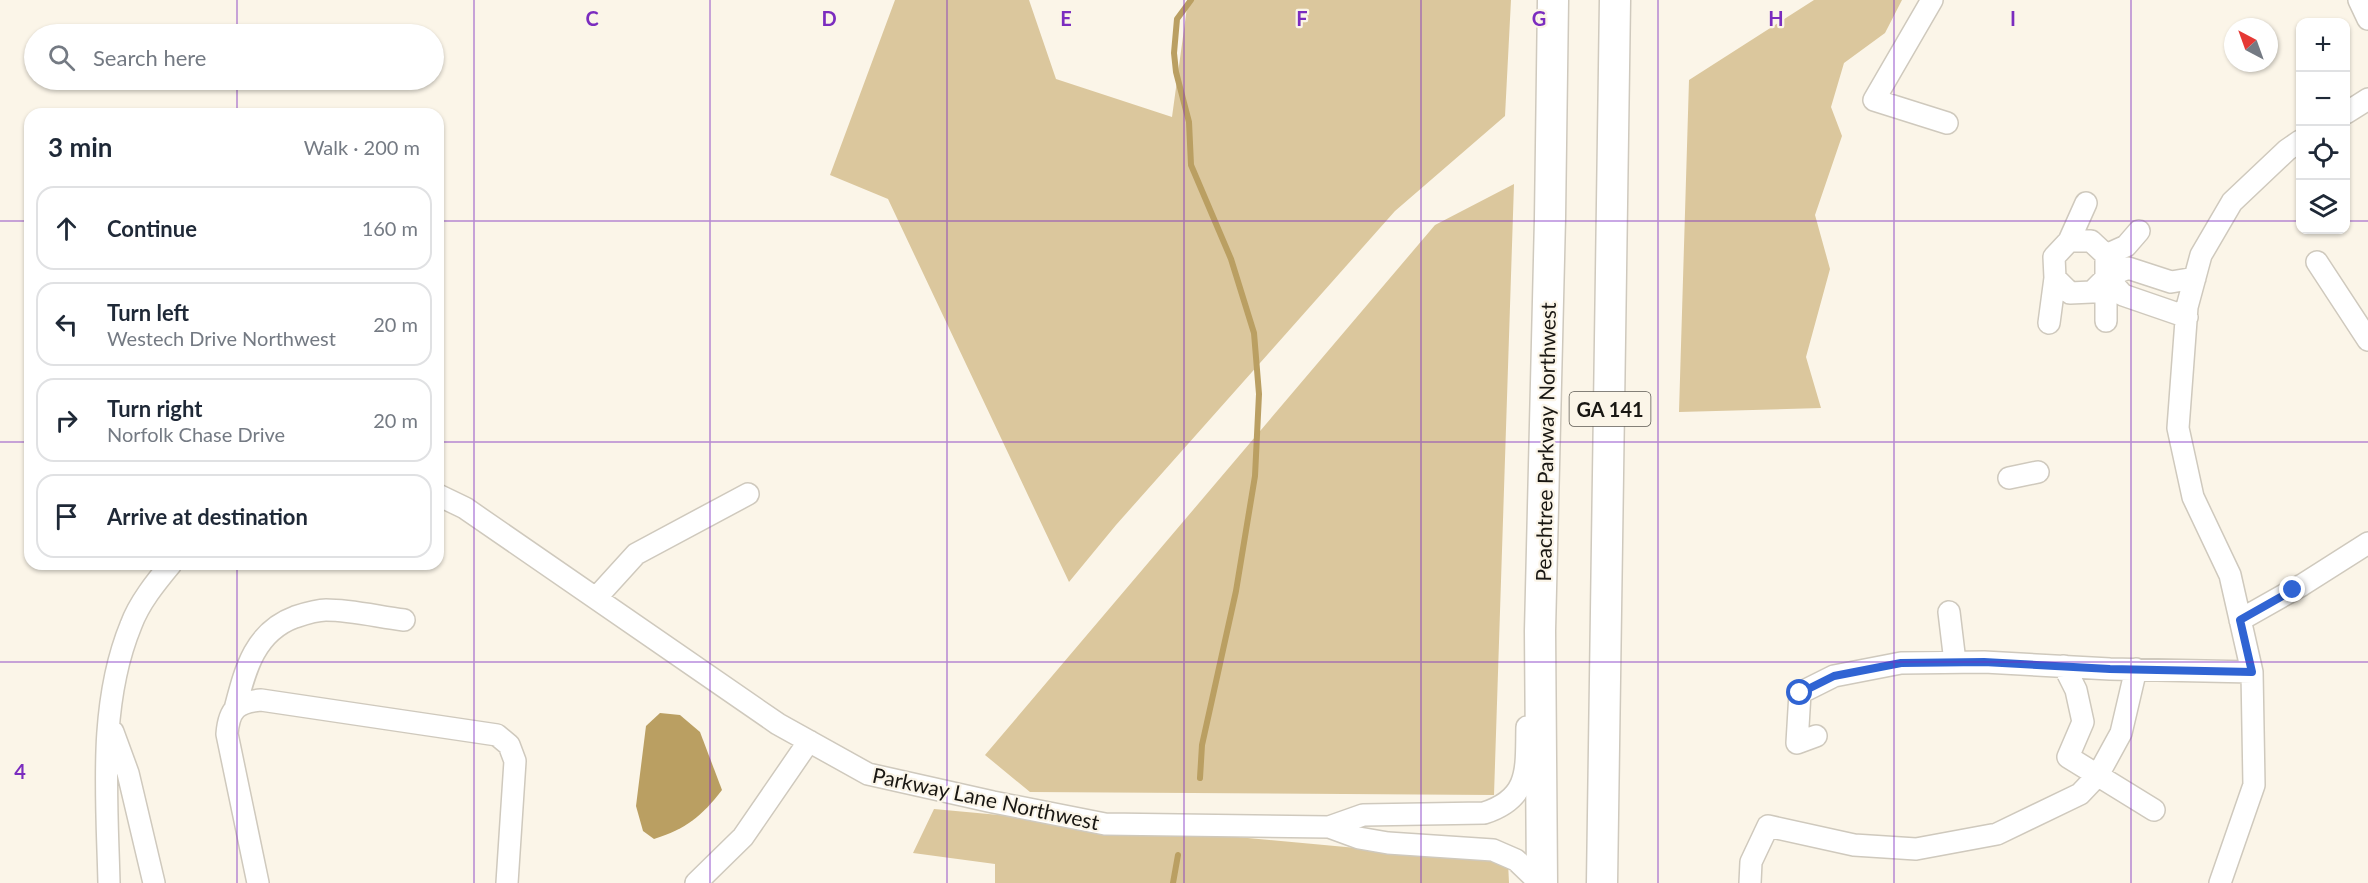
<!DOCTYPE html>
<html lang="en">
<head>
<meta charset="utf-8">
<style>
	:root { --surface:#fff; --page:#f2f2f3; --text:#1f2937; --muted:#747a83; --line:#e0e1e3 }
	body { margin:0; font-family:Lato,sans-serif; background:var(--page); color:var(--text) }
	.controls { position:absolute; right:18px; top:18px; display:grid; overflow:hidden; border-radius:12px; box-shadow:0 2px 4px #0004 }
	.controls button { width:54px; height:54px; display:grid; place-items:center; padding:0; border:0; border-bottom:2px solid var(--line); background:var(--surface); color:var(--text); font:30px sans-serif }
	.compass { position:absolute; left:2224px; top:18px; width:54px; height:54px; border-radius:50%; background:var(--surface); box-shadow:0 2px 4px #0004; rotate:319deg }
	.stop { position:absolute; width:18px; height:18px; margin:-14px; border:4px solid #3064d3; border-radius:50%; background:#fff }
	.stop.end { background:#3064d3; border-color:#fff; box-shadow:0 2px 6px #0008 }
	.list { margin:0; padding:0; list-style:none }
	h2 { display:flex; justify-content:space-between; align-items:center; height:78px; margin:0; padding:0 24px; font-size:26px }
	h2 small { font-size:20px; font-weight:400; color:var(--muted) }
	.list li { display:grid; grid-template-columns:39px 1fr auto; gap:18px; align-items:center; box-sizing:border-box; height:84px; margin:0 12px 12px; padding:0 12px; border:2px solid var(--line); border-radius:18px }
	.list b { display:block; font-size:22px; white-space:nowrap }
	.list p { margin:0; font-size:20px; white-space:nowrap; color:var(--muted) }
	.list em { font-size:20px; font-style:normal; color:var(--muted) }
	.icon { flex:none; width:33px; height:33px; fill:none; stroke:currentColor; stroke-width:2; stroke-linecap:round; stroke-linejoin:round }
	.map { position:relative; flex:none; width:2368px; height:883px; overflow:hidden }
	.search { position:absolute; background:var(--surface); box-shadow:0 2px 4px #0004; left:24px; top:24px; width:420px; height:66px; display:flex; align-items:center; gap:15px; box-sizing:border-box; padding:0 21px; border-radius:33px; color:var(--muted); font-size:22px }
	.panel { position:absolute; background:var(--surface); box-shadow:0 2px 4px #0004; left:24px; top:108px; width:420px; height:462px; border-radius:18px }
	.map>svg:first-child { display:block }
	.green { fill:#dbc79d }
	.water { fill:#ba9f62 }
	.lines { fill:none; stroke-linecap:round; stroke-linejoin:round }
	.stream { stroke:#ba9f62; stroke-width:6 }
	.minor-casing { stroke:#cfc9bd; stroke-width:24 }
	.highway-casing { stroke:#cfc9bd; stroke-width:33 }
	.minor { stroke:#fff; stroke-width:21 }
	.highway { stroke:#fff; stroke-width:30 }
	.route { stroke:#3064d3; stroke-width:8 }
	.grid { fill:none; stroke:#7b2cbf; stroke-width:1.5; stroke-opacity:0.55 }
	.labels { text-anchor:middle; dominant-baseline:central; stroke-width:4.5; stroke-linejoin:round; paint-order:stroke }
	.shield { fill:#fbf5e8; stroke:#5d5a53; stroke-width:1.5 }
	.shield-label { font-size:20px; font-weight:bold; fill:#191713 }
	.street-label { font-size:21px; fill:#191713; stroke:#fbf5e8 }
	.grid-label { font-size:20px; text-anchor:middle; font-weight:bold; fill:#7b2cbf; stroke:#fbf5e8; stroke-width:4.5; stroke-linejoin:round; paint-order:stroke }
</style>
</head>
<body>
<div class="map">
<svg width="2368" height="883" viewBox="0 0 2368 883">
	<rect width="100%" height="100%" fill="#fbf5e8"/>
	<path class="green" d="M895 0H1029L1056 79 1172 117 1188 0H1511L1505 116 1395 211 1116 525 1069 582 888 199 830 175Z
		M1814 0H1902L1885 33 1844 63 1831 107 1842 136 1815 215 1830 269 1806 357 1821 408 1679 412 1689 80Z
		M1514 184 1494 795 1030 792 985 755 1435 225Z
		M934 809 1508 862 1509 883H995V864L913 853Z"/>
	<path class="water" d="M660 713 680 715 700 732 722 790C702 816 686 829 654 839L643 831 636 806 646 726Z"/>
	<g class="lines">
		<path class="stream" d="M1191 0 1177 19 1174 53 1176 72 1189 122 1191 165 1231 259 1254 333 1259 394 1255 476 1236 591 1202 745 1200 778
			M1173 883 1178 855"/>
		<g class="minor-casing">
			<path id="minor" d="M1932 0 1874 100 1947 123
				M2359 0 2368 19
				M2346 113 2368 99
				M2069 241 2086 203
				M2106 255 2126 246 2139 231
				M2317 262 2368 340
				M2107 277 2123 295 2187 317
				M2106 321V255L2091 241H2069L2054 257 2055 278 2070 293 2092 292 2107 277 2128 268 2171 282 2195 278
				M2049 323 2055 278
				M2009 478 2038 472
				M438 495 465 508 778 724 868 774 993 802 1105 824 1329 827 1363 815 1484 813C1531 798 1526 768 1527 727
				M596 598 636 554 748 494
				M1949 612 1955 662
				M2240 620 2302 585 2368 543
				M2064 666 2076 690 2083 722 2068 757 2154 810
				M235 709C245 671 254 632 295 617 304 614 316 610 326 610 352 610 379 617 404 620
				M113 732 128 773 154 883
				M1816 736 1797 743 1800 693 1834 676 1901 663 1984 662 2110 669 2252 672
				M1329 827 1359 838 1388 843 1493 850 1516 860 1540 883
				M109 883C107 798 98 705 131 625 139 603 156 582 171 564
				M258 883 227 734C229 709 237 702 261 700L497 735 509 745 515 761 507 883
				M696 883 743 837 809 741
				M1750 883 1751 862 1768 826 1854 845 1916 849 1997 834 2080 794 2098 775 2121 733 2136 669
				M2220 883 2254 785 2252 672 2230 575 2193 497 2178 428 2187 307 2201 255 2232 202 2287 150 2300 141"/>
		</g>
		<g class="highway-casing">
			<path id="highway" d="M1542 883 1540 631 1550 218 1553 0
				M1602 883 1615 0"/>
		</g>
		<use href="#minor" class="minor"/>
		<use href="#highway" class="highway"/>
	</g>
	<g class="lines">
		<path class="route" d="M1800 693 1834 676 1901 663 1984 662 2110 669 2252 672 2240 620 2293 590"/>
	</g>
	<path class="grid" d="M237 0V34M474 0V883M710 0V883M947 0V883M1184 0V883M1421 0V883M1658 0V883M1894 0V883M2131 0V883M237 80V114M0 221H30M438 221H2300M2346 221H2368M0 442H30M438 442H2368M237 564V883M0 662H2368"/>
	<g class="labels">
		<rect class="shield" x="1569.5" y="392" width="81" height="34" rx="4.5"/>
		<g class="shield-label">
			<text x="1610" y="409">GA 141</text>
		</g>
		<g class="street-label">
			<text transform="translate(1545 442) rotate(-89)">Peachtree Parkway Northwest</text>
			<text transform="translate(986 798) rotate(12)">Parkway Lane Northwest</text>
		</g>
	</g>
	<g class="grid-label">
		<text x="592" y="26">C</text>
		<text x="829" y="26">D</text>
		<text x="1066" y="26">E</text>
		<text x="1302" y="26">F</text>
		<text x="1539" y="26">G</text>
		<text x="1776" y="26">H</text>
		<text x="2013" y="26">I</text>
		<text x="20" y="779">4</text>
	</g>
</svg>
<div class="controls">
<button>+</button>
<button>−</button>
<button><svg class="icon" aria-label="locate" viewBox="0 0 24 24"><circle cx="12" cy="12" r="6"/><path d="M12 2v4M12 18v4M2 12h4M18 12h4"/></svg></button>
<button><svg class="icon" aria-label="layers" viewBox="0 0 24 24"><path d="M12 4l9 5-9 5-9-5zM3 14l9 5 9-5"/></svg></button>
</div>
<svg class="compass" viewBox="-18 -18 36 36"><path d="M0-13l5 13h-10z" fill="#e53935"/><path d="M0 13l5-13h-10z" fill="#747a83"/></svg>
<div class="stop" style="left:1800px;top:693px"></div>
<div class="stop end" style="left:2293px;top:590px"></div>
<div class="search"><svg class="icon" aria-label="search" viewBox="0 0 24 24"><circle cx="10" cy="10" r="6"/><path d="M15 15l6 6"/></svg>Search here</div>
<section class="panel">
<h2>3 min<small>Walk · 200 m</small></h2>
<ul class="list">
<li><svg class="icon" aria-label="ahead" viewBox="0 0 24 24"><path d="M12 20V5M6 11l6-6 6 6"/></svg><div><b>Continue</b></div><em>160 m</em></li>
<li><svg class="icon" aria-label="left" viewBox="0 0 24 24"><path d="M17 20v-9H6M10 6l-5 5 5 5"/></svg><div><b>Turn left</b><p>Westech Drive Northwest</p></div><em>20 m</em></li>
<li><svg class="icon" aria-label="right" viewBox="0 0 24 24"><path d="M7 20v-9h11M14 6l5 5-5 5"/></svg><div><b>Turn right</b><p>Norfolk Chase Drive</p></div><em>20 m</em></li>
<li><svg class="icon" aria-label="arrive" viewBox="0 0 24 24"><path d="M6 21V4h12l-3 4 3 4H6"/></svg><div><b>Arrive at destination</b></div></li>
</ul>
</section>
</div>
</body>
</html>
